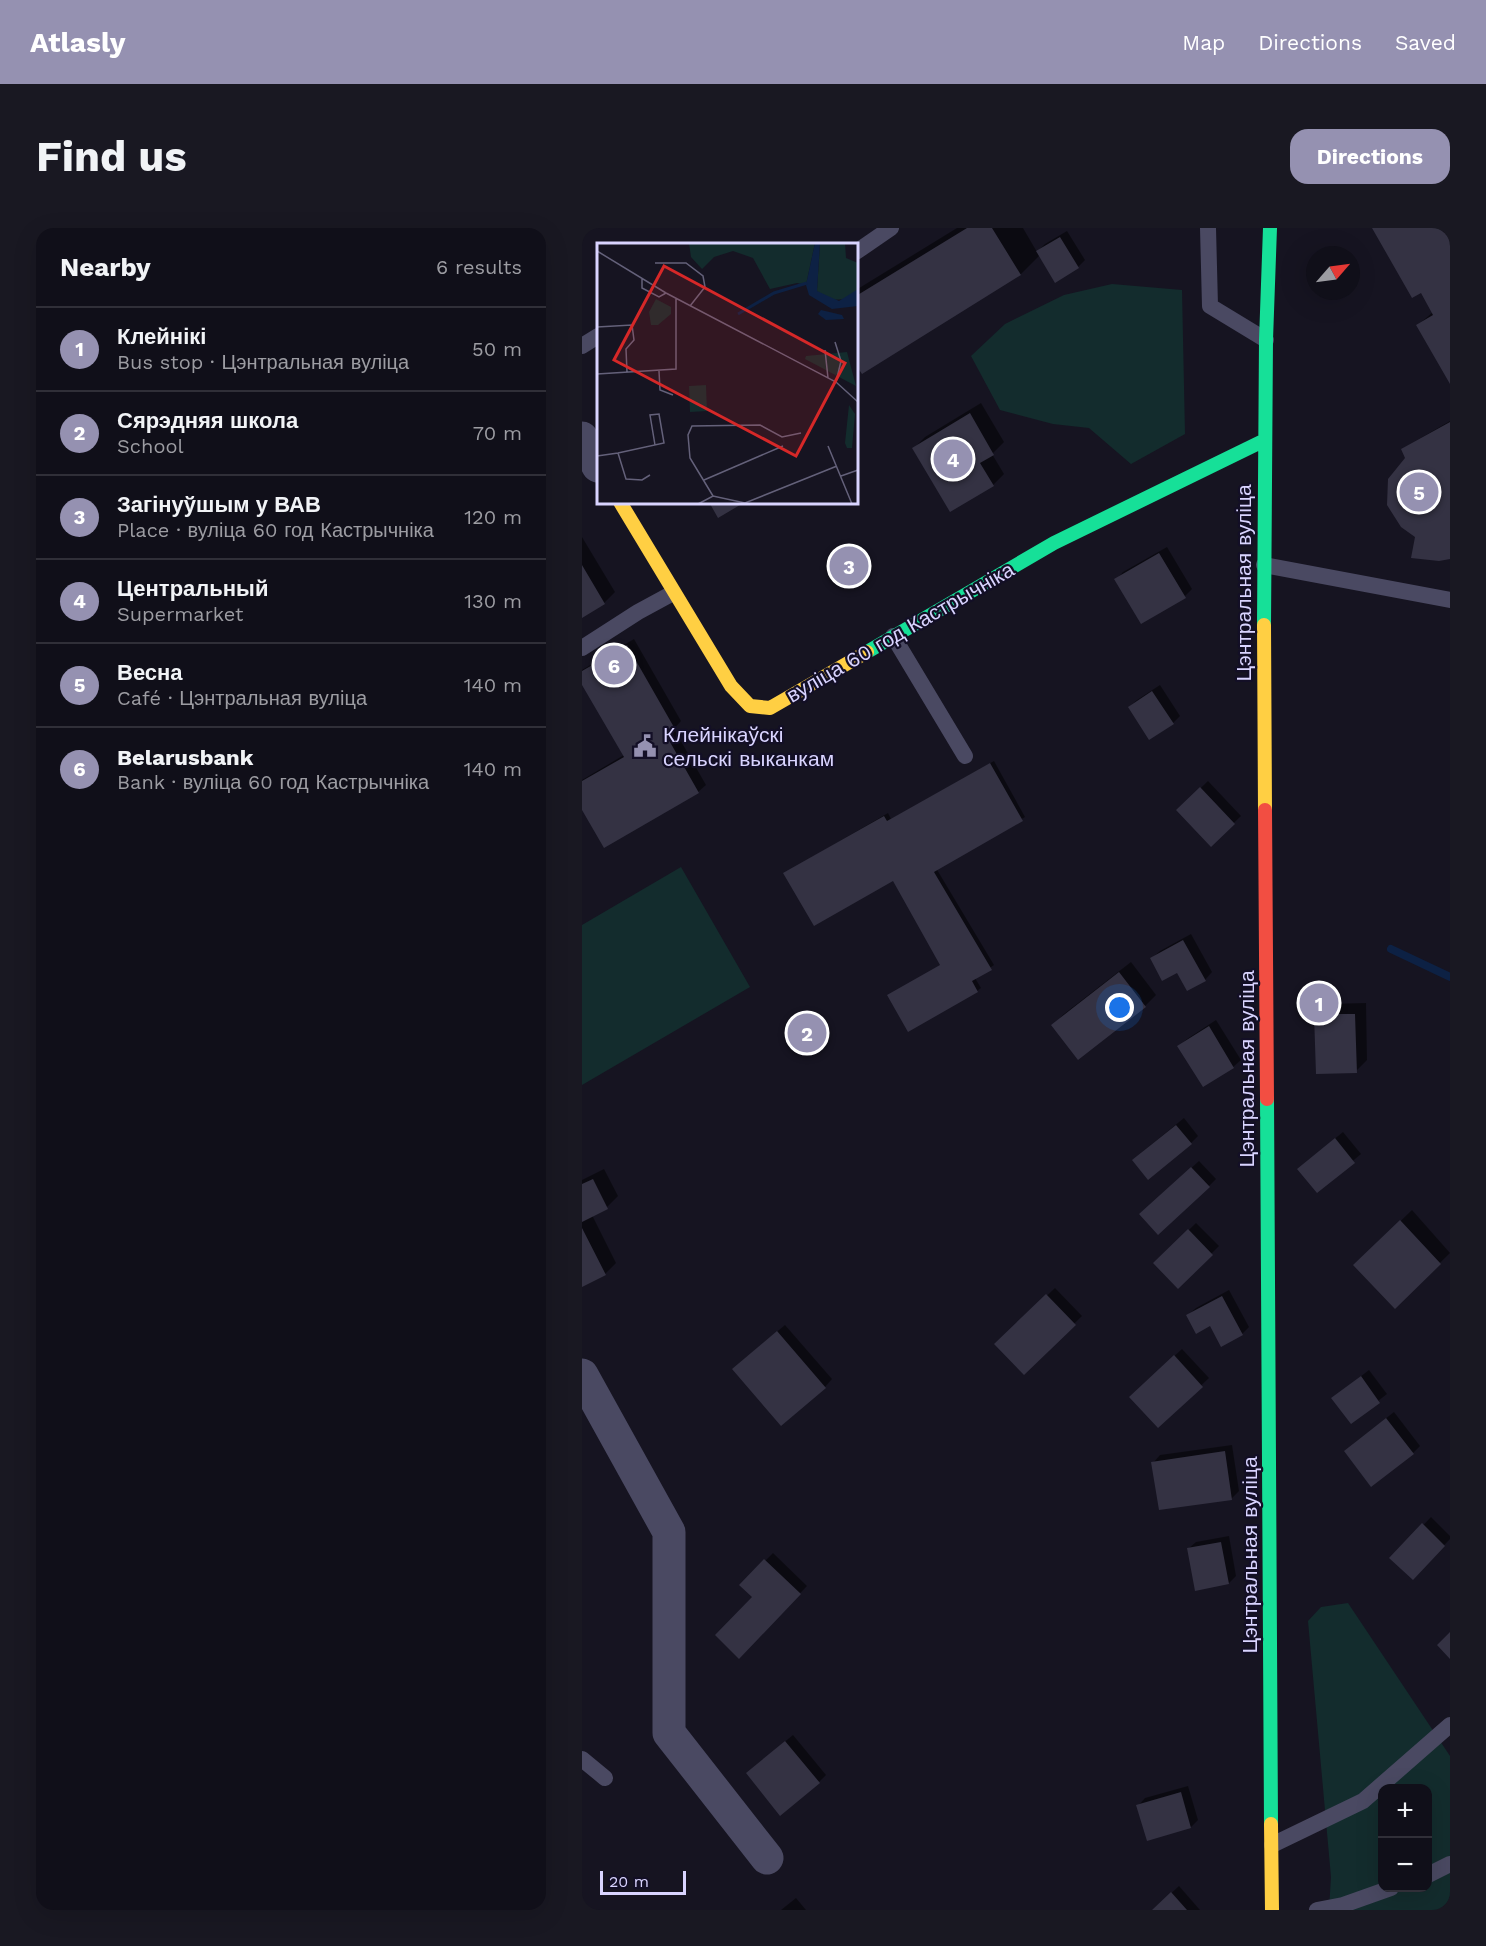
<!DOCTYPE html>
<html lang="en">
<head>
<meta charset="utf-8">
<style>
	:root { --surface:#100f19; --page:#191822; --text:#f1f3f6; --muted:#9c9ca2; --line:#302f38; --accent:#9591b1 }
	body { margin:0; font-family:"Work Sans",sans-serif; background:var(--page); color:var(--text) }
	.controls { position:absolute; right:18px; bottom:18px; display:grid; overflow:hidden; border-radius:12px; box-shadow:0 6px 24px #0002 }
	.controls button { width:54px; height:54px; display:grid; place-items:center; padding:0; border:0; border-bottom:2px solid var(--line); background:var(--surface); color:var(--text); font:30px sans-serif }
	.compass { position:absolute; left:724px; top:18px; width:54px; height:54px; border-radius:50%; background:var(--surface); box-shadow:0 6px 24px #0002; rotate:62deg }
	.scale { position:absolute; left:18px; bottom:15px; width:86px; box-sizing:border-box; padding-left:6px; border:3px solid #d9d4ff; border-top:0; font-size:16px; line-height:21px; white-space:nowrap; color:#d9d4ff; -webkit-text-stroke:4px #130f26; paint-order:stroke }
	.you { position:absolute; left:538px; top:780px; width:21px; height:21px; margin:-15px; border:4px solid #fff; border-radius:50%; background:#1a73e8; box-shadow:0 0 0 9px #1a73e833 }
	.badge { display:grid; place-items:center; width:39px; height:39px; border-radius:50%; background:var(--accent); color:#fff; font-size:20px; font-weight:700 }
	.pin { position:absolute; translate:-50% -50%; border:3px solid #fff; box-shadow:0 2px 6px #0006 }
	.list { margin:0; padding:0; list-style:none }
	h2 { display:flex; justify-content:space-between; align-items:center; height:78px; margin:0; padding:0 24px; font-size:26px }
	h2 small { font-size:20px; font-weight:400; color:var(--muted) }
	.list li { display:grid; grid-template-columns:39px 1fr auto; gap:18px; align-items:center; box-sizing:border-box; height:84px; padding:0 24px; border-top:2px solid var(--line) }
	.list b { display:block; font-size:22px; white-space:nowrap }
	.list p { margin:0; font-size:20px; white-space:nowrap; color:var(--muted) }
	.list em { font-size:20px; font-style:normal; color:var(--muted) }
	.map { position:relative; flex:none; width:868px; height:1682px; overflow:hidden; border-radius:18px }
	header { display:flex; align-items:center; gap:36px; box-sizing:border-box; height:84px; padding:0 30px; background:var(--accent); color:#fff }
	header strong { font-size:28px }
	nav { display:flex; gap:33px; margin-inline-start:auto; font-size:21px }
	.intro { display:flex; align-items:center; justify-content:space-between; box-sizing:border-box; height:144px; padding:0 36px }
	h1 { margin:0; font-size:42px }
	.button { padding:15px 27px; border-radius:18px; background:var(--accent); color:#fff; font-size:21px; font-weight:700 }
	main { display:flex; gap:36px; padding:0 36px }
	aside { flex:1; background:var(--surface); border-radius:18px; box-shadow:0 6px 24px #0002 }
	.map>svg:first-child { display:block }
	.green { fill:#132c2d; fill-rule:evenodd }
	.shadow { fill:#0007 }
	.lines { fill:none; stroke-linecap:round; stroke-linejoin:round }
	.stream { stroke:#0d2144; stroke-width:8 }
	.building { fill:#343243 }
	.lane { stroke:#4a4962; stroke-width:16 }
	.street { stroke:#4a4962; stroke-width:33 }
	.fast { stroke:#16e098; stroke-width:14 }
	.slow { stroke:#ffcf43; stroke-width:14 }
	.jam { stroke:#f24e42; stroke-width:14 }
	.labels { text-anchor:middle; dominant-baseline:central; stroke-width:4.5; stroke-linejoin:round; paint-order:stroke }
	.street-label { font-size:21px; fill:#d9d4ff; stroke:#130f26 }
	.poi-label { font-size:21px; fill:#d9d4ff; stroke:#130f26; text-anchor:start }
	.inset-river { fill:none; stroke:#0d2144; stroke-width:3 }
	.inset-road { fill:none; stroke:#64617a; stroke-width:1.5 }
	.view { fill:#d62828; fill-opacity:0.15; stroke:#d62828; stroke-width:3 }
	.inset-edge { fill:none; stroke:#d9d4ff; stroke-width:3 }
</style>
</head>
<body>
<header>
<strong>Atlasly</strong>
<nav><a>Map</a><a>Directions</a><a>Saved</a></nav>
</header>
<div class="intro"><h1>Find us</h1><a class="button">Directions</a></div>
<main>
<aside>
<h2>Nearby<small>6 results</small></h2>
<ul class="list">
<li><span class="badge">1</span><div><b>Клейнікі</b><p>Bus stop · Цэнтральная вуліца</p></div><em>50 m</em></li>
<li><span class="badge">2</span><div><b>Сярэдняя школа</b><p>School</p></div><em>70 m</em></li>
<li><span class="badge">3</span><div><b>Загінуўшым у ВАВ</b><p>Place · вуліца 60 год Кастрычніка</p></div><em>120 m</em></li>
<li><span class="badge">4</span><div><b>Центральный</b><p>Supermarket</p></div><em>130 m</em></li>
<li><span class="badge">5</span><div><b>Весна</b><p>Café · Цэнтральная вуліца</p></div><em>140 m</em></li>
<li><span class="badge">6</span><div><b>Belarusbank</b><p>Bank · вуліца 60 год Кастрычніка</p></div><em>140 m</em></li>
</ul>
</aside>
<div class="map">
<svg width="868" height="1682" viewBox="0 0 868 1682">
	<rect width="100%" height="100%" fill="#161421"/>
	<path class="green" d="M530 56 600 62 603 206 549 236 507 200 471 196 418 182 389 128 423 96 482 67Z
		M99 639 168 759 0 857V697Z
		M766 1375 868 1528V1682H747L749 1649 726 1393 739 1379ZM800 1560H846V1660H800Z"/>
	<path class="shadow" d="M375 0H441L455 24 463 16 485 3 503 32 496 39 458 27 439 46 274 134V62Z
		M792 0H868V153L836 97 851 84 839 63Z
		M399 175 422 214 410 226 422 246 411 257 332 220 343 209Z
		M868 193V329L834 308 824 230 820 221Z
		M0 309 33 364 22 375 0 388Z
		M585 319 610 361 603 368 534 352 541 344Z
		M52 411 99 493 92 501 124 557 116 564 0 579V552L42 527 0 453V442Z
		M578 457 598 488 591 495 547 479 555 472Z
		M412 533 443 589 354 640 412 737 393 750 399 760 395 763 359 737 312 651 203 645 306 585 309 591Z
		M626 553 659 588 629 617 596 582Z
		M609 706 630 744 623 752 596 743 570 730 578 723Z
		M549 734 574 767 563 778 471 797 482 786Z
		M784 775 785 832 774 843 734 787 745 776Z
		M634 792 659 832 651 839 597 818 605 811Z
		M602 890 616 908 609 915 559 925Z
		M761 904 779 926 735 963 724 934Z
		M617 933 634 951 627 958 566 979Z
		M22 941 36 968 25 979 10 987 34 1035 23 1046 0 1058V952Z
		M830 982 868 1025 813 1079 773 1037Z
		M614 995 637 1018 596 1059 573 1035Z
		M473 1060 500 1088 442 1145 414 1116Z
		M647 1062 667 1099 660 1106 606 1087 614 1080Z
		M203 1097 250 1151 243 1159 160 1133Z
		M600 1121 627 1150 576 1198 556 1161Z
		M787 1142 805 1166 769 1194 751 1170Z
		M812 1184 838 1218 831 1225 771 1216Z
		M650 1217 657 1263 650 1270 571 1235 578 1227Z
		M849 1289 868 1308V1311L831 1350 810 1330Z
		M647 1308 654 1348 647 1355 606 1321 614 1314Z
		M191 1325 225 1358 157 1429 172 1369 159 1357Z
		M211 1507 244 1547 237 1554 173 1538Z
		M606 1558 616 1592 609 1599 556 1578 563 1570Z
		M597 1658 618 1682H571Z
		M214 1670 224 1682H199Z"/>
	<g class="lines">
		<path class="stream" d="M809 721 868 749"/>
	</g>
	<path class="building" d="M385 0H410L439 47 280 146 274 137V68Z
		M790 0H865L868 5V156L834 97 851 87 839 65 830 70Z
		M478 9 497 40 473 55 454 23Z
		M388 185 412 227 398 235 412 258 368 284 330 220Z
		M868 194V331L857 333 829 330 833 309 819 299 805 277 806 251 823 230 819 221Z
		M127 274H163L136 290Z
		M577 325 604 370 559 396 532 351Z
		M0 337 23 376 0 390Z
		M45 417 93 501 84 507 117 565 22 620 0 582V553L42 529 0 457V443Z
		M570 463 592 496 567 512 546 479Z
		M408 535 441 593 352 644 410 742 390 753 396 764 326 804 305 767 358 737 311 653 232 698 201 645 302 588 305 593Z
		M618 559 653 596 629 619 594 582Z
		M601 712 624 753 605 763 595 745 580 753 568 730Z
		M537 744 564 779 496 832 469 797Z
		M732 786H773L775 845 734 846Z
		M627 798 652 840 621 859 595 818Z
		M594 897 610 916 566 952 550 932Z
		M753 910 773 935 735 965 715 941Z
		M609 939 628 959 576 1007 557 986Z
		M11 951 26 981 0 994V956Z
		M818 992 859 1036 813 1081 771 1037Z
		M0 1000 24 1047 0 1059Z
		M606 1001 631 1027 596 1061 571 1035Z
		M464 1066 494 1097 442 1147 412 1116Z
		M640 1068 661 1107 639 1119 628 1098 614 1106 604 1087Z
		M195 1103 244 1160 199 1198 150 1141Z
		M592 1127 621 1159 576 1200 547 1169Z
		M779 1148 798 1175 769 1196 749 1170Z
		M804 1190 832 1226 789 1259 762 1223Z
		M643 1223 650 1272 577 1282 569 1234Z
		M840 1295 863 1318 831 1352 807 1330Z
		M639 1314 647 1356 613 1363 605 1320Z
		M182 1331 219 1366 157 1431 133 1407 170 1369 157 1357Z
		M868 1404V1431L855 1417Z
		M203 1513 238 1555 198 1588 164 1545Z
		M599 1564 609 1600 565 1613 554 1577Z
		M589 1664 605 1682H570Z"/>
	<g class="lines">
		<path class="lane" d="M626 0 628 78 684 112
			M274 24 309 0
			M0 118 16 108
			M682 337 868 372
			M311 408 383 528
			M0 420 56 384 91 365
			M0 1531 23 1550
			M690 1617 781 1573 868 1497
			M846 1647 868 1636
			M735 1682 761 1677 809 1660"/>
		<path class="street" d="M0 210 16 238
			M0 1147 87 1304V1505L185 1630"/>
		<path class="fast" d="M682 397 684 112 688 0
			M285 424 472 315 683 212
			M685 871 689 1596"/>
		<path class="slow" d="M38 274 149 458 168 478 188 480 285 424
			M682 397 683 582
			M689 1596 690 1682"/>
		<path class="jam" d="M683 582 685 871"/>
	</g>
	<defs>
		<g id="civic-bare" transform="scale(1.8)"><path d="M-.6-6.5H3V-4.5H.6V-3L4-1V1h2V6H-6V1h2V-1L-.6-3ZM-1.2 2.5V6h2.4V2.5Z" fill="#9591b1" stroke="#130f26" stroke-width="2.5" paint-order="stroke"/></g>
	</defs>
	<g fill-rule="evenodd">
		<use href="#civic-bare" x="63" y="518"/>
	</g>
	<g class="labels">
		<g class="street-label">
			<text transform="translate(661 355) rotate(-90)">Цэнтральная вуліца</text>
			<text transform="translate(318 404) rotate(-30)">вуліца 60 год Кастрычніка</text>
			<text transform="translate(664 841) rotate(-90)">Цэнтральная вуліца</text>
			<text transform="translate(667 1327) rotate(-90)">Цэнтральная вуліца</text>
		</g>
		<g class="poi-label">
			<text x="81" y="506">Клейнікаўскі<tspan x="81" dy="24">сельскі выканкам</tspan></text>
		</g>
	</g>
	<g transform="translate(15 15)">
		<rect width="261" height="261" fill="#161421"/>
		<path d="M92 0H218L209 42 200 40 173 46 156 15 136 8 117 14 105 26 94 14ZM223 0H248L249 15 261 20V46L251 56 232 57 220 48ZM59 56 74 64V71L61 82H54L52 69ZM250 109 259 143 208 116 209 113ZM109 142 110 168 93 169 92 143ZM252 162 258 171 255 205H250L248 200Z" fill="#132c2d"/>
		<path d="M218 0H223L220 48 242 58 261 46V63L235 66 212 52 209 42ZM224 67 245 72 247 76 229 77 221 71Z" fill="#0d2144"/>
		<path class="inset-river" d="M141 71 177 50 210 40"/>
		<path class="inset-road" d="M0 8 69 50 239 139 261 159M58 20H89L106 33 108 44 93 63M45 36V45L62 54 69 50M0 84 35 82 37 97 29 106 30 129M238 99 244 118 239 139M228 107 231 135M62 128 63 147 76 152M0 131 79 126V55M231 203 255 261M21 210 29 236 45 237 53 232M0 213 21 210 67 200 62 171 53 172 58 202M244 233 261 227M107 237 186 203M116 253 93 215 91 192 95 183 163 182 185 194 204 190M101 261 116 253 148 260 240 223"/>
		<path class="view" d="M67 23 248 120 199 213 17 117Z"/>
		<rect width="261" height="261" class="inset-edge"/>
	</g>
</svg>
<div class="controls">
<button>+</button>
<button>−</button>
</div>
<svg class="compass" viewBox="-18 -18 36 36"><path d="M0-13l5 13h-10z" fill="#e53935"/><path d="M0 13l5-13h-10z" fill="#9c9ca2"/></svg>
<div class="scale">20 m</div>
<div class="you"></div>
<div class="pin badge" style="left:737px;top:775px">1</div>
<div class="pin badge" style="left:225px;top:805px">2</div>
<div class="pin badge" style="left:267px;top:338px">3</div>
<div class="pin badge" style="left:371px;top:231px">4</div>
<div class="pin badge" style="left:837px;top:264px">5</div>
<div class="pin badge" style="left:32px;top:437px">6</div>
</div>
</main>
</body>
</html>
